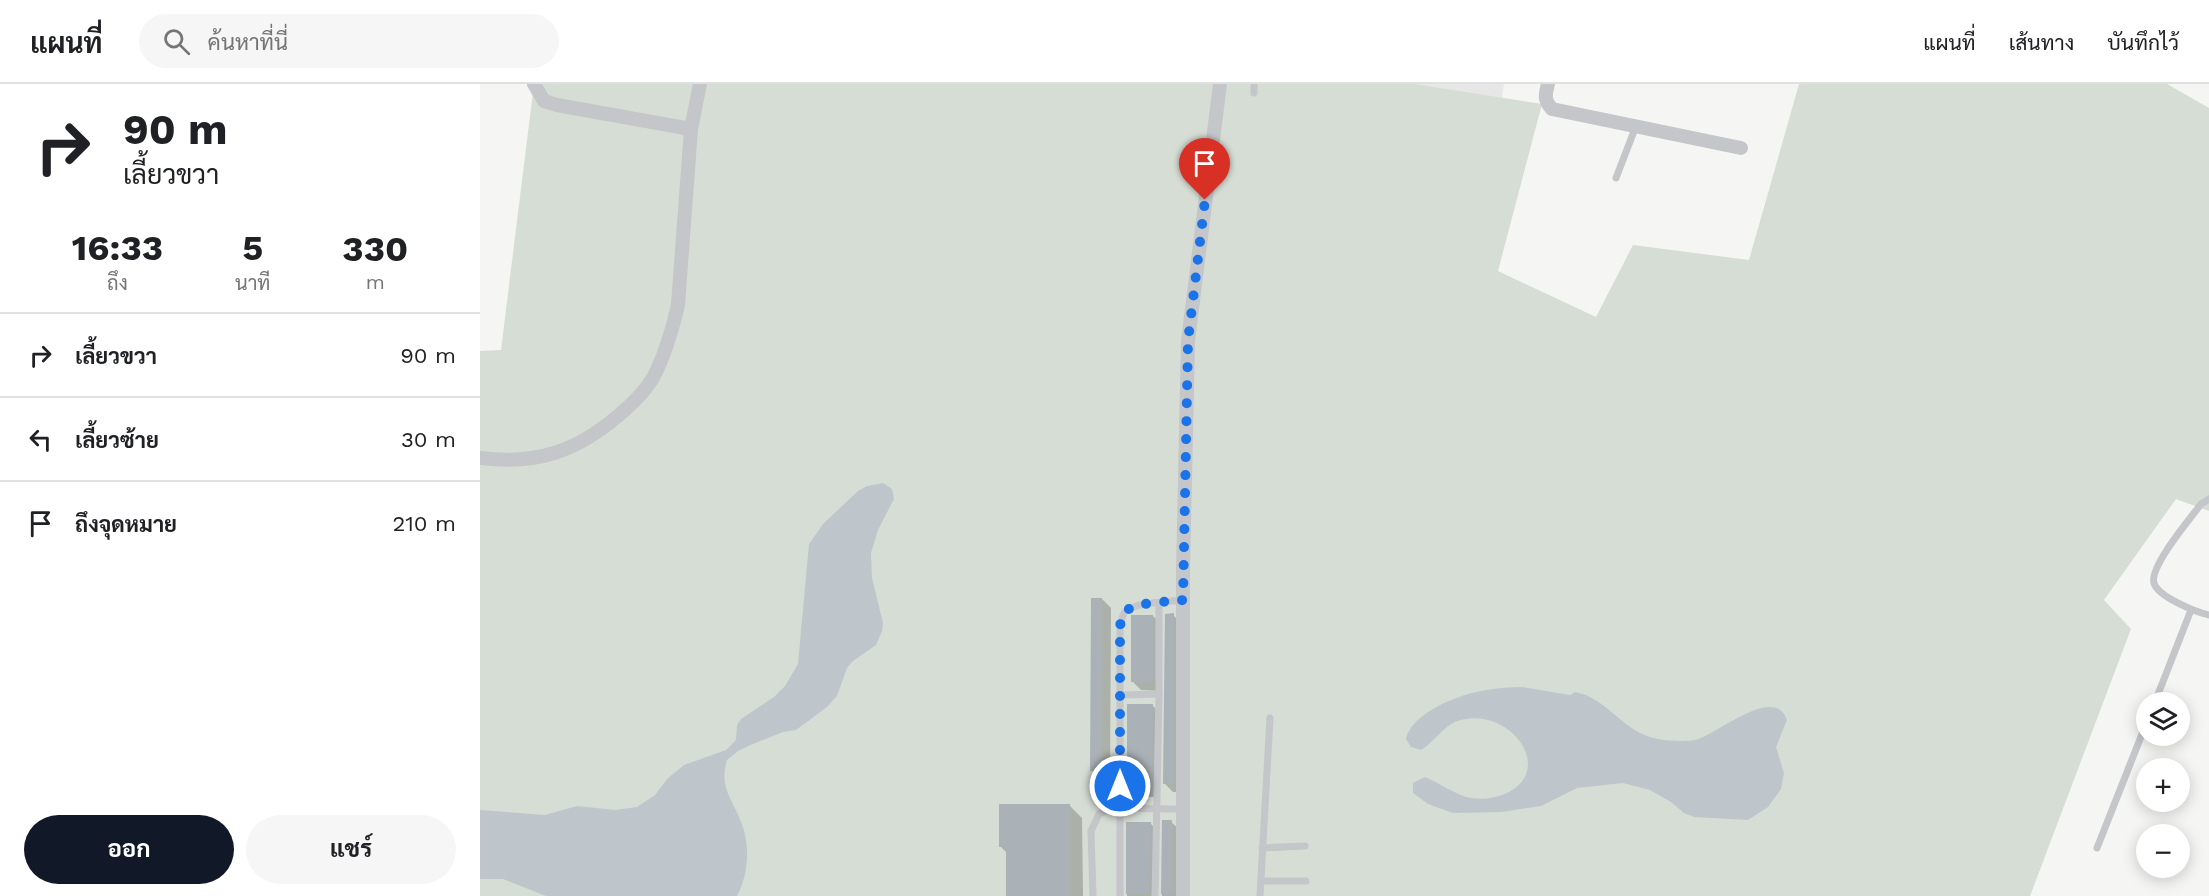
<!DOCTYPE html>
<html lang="th">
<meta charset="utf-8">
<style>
body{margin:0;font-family:"Work Sans",Sarabun,sans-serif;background:#f6f6f6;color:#202124;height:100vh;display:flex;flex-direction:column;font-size:22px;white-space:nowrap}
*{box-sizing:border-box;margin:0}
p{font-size:20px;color:#757577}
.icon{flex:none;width:33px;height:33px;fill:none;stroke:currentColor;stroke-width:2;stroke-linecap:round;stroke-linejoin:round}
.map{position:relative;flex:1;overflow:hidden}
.side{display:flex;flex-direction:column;background:#fff;width:480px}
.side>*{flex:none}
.banner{background:#fff;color:#202124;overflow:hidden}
.buttons{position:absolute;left:1656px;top:608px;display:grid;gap:12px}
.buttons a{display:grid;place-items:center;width:54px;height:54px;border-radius:50%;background:#fff;box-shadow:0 3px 15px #0003;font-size:30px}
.pin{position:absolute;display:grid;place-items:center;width:51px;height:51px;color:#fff;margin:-62px -26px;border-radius:50% 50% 50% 0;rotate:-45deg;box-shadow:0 0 6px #0007}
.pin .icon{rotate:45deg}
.me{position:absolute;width:66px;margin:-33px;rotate:0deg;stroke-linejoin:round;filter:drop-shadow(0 0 4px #0008)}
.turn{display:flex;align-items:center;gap:21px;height:126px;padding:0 24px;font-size:27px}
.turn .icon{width:78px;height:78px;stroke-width:2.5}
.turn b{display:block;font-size:42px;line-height:51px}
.eta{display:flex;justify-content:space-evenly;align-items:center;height:102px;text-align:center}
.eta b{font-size:36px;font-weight:700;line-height:42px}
.cta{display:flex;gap:12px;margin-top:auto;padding:12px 24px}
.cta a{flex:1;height:69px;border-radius:36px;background:#111827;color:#fff;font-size:24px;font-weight:700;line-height:69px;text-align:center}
.cta a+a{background:#f6f6f6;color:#202124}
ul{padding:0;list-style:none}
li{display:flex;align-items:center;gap:18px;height:84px;padding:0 24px;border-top:2px solid #e0e0e0}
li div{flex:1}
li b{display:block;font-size:22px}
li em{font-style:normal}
header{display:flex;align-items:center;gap:36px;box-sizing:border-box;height:84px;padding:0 30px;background:#fff;border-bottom:2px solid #e0e0e0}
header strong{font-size:28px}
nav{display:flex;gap:33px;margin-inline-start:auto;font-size:21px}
.search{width:420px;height:54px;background:#f6f6f6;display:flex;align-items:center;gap:15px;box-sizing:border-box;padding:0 21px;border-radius:33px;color:#757577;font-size:22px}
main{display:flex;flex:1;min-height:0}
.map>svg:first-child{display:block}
.built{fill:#e6e7e6}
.green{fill:#d6ddd4}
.water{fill:#bec6cc}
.shadow{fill:#0003}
.building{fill:#aab1b7}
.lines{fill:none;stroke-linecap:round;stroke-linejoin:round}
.service{stroke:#c4c6ca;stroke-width:7}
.minor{stroke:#c4c6ca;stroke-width:14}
.route{stroke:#1a73e8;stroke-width:10;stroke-dasharray:0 18}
</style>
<header>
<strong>แผนที่</strong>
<div class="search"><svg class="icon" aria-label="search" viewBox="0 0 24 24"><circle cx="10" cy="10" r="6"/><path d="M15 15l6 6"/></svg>ค้นหาที่นี่</div>
<nav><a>แผนที่</a><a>เส้นทาง</a><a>บันทึกไว้</a></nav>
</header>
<main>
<section class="side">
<div class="banner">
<div class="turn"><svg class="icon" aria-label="right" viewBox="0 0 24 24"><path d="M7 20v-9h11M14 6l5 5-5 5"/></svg><div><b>90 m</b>เลี้ยวขวา</div></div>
</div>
<div class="eta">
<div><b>16:33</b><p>ถึง</p></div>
<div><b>5</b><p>นาที</p></div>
<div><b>330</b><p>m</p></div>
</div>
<ul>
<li><svg class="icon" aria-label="right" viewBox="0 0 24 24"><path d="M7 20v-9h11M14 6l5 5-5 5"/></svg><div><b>เลี้ยวขวา</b></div><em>90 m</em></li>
<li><svg class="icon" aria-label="left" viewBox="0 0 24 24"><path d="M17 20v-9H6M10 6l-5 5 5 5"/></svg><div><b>เลี้ยวซ้าย</b></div><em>30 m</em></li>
<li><svg class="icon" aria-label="arrive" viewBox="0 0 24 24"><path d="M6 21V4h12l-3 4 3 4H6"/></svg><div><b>ถึงจุดหมาย</b></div><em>210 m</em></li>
</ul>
<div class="cta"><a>ออก</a><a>แชร์</a></div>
</section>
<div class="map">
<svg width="1729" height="812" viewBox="0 0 1729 812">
<rect width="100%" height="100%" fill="#f5f6f3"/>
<polygon class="built" points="936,0 1024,0 1022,14"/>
<polygon class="green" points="54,0 936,0 1062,20 1018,187 1116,233 1153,161 1269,176 1319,0 1687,0 1729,24 1729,427 1696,415 1624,516 1651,545 1550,812 0,812 0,267 21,266"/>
<g class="water">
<path d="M 403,399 L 412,405 L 414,415 L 398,446 L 391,469 L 392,494 L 403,539 L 402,547 L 396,561 L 373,577 L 367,584 L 357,612 L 347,623 L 316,646 L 303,648 L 273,660 L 258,667 L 247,676 C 238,705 255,718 263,743 C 270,766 268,791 257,812 L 66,812 L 23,795 L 0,795 L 0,726 L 65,731 L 97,722 L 135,726 L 157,723 L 175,711 L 187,695 L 204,681 L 246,666 L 256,656 L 257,641 L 261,635 L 294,613 L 305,602 L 318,580 L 329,460 L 343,440 L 378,407 L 387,402 Z"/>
<path d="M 1043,603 L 1090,611 L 1095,608 C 1124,613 1139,641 1165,651 C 1178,657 1201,658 1215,656 C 1234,653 1295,599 1307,636 L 1296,663 L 1304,689 L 1301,705 L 1288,723 L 1268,736 L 1214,733 L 1204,729 L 1191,718 L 1170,706 L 1143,699 L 1097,704 L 1061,722 L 1021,728 L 973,729 L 948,720 L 933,709 L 933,699 L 945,693 C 960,699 975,711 991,714 C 1003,716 1016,714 1027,709 C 1076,685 1030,623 981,636 C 964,640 955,658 941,666 L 931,663 L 926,655 C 932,628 980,610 1006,606 C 1018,604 1031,603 1043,603 Z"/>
</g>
<g class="shadow">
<polygon points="622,515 631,524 630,695 621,695 612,686"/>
<polygon points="693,531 702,540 702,708 693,708 684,699"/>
<polygon points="673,532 682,541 682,607 661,606 652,597"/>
<polygon points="673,622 682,631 676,713 667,713 658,704 657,689 648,680"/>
<polygon points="590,722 602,734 603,812 528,812 528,770 520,762"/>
<polygon points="684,738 691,738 700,746 699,812 682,812"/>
<polygon points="647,739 670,739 679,748 677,812 647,812"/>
</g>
<g class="building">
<polygon points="611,514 622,514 622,687 610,687"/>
<polygon points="694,529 694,700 683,700 685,530"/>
<rect x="651" y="531" width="22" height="67"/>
<polygon points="647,620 673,620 672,700 668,700 668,705 657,705 657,680 647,680"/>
<polygon points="519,720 590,720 590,812 526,812 526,763 519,763"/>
<polygon points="682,736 692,736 692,810 681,810"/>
<polygon points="646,738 671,738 669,810 646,810"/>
</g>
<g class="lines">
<g class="service">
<polyline points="774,9 774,0"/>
<polyline points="1136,94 1156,42"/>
<path d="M 1729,415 L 1721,420 C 1710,435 1669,483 1674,499 C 1678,513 1716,528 1729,531"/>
<polyline points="640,611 679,610"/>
<polyline points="1675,618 1711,526"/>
<polyline points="782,764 825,762"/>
<polyline points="1617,764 1666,640"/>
<polyline points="781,797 826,797"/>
<path d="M 613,812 L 611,747 L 619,730 C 638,721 680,726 703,725"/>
<path d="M 640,812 L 640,541 C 642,537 642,531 645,528 C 653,518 690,518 703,516"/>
<polyline points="675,812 679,610 679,519"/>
<polyline points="780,812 790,634"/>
</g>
<g class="minor">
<polyline points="54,0 64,17 77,21 211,45"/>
<path d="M 1068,0 C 1065,11 1064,17 1072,25 L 1261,64"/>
<path d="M 0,374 C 56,381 96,368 139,331 C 152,320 164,309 173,294 C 185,271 192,247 198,221 L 211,45 L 220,0"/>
<polyline points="703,812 703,487 708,257 740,0"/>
</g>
</g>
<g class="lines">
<path class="route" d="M 640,702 L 640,541 C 642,537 642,531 645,528 C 653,518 690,518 703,516 L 708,257 L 725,116"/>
</g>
</svg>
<div class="buttons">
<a><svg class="icon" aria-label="layers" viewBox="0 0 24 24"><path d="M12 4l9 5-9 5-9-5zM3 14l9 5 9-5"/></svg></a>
<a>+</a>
<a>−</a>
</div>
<div class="pin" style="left:725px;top:116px;background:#d93025"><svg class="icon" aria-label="arrive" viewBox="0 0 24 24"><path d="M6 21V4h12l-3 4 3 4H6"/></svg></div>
<svg class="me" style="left:640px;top:702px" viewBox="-20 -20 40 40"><circle r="17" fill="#1a73e8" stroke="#fff" stroke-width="3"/><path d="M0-11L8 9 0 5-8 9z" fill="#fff"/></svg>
</div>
</main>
